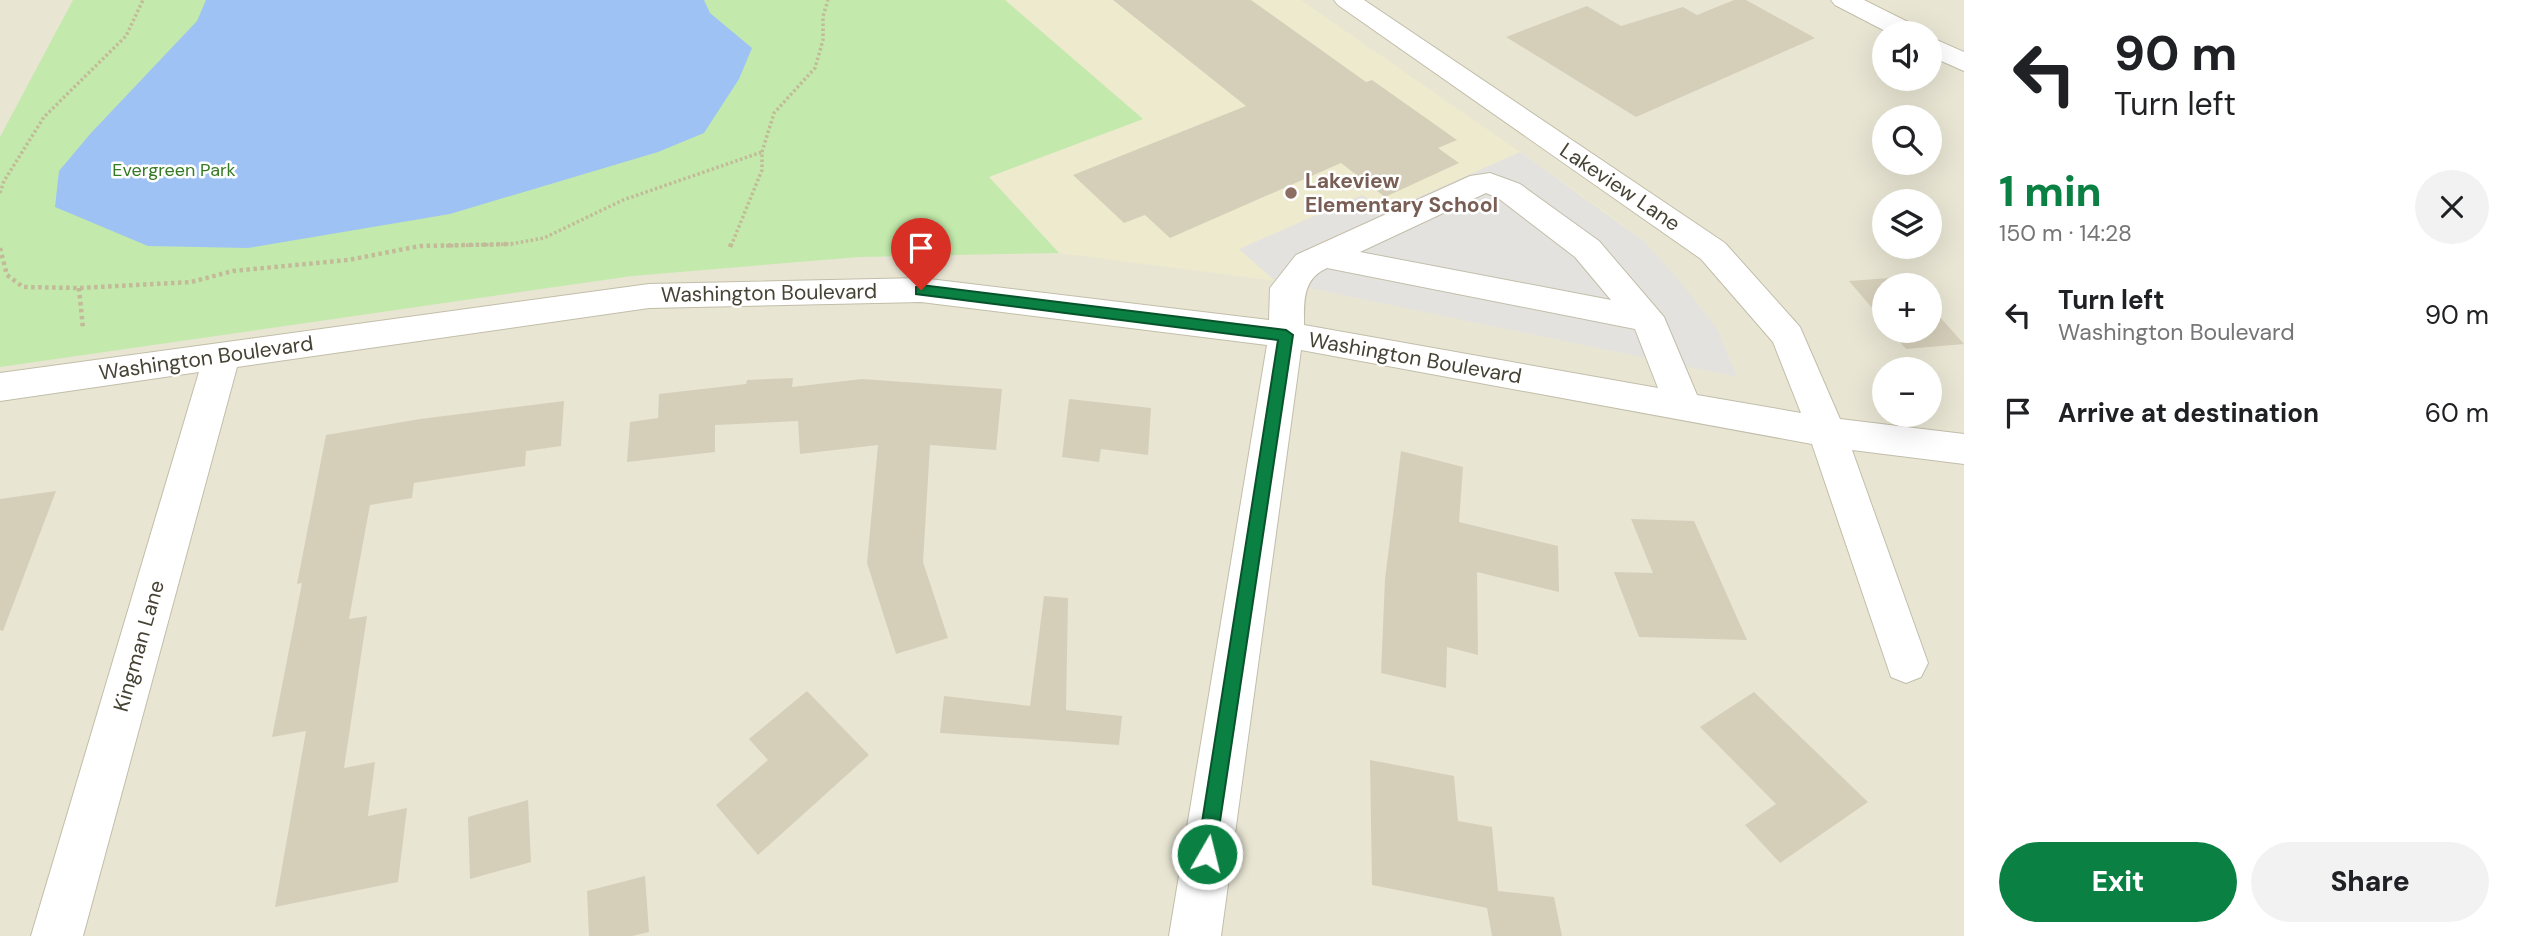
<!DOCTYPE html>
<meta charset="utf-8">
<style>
body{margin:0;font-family:"DM Sans",sans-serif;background:#f2f2f2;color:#202124;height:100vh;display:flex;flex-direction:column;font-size:26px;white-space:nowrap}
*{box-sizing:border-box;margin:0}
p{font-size:23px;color:#757577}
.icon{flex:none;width:38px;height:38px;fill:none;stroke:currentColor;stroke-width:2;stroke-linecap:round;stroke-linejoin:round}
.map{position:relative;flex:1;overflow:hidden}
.details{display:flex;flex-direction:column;background:#fff;width:560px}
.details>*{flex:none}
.hud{background:#fff;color:#202124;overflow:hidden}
.buttons{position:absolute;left:1872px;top:21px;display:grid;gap:14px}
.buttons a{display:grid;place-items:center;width:70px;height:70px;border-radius:50%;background:#fff;box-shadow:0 7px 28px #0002;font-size:35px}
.pin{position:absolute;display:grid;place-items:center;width:60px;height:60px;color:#fff;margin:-72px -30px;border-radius:50% 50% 50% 0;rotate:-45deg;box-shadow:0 0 7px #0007}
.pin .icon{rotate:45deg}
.me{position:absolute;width:77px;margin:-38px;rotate:8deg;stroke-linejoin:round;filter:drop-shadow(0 0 5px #0008)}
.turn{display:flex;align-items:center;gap:24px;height:147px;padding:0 35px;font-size:32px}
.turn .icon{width:91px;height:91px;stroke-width:2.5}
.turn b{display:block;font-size:49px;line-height:60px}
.round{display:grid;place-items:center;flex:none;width:74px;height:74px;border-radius:37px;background:#f2f2f2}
.overview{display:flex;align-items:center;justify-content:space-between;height:119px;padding:0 35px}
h1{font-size:42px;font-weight:800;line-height:52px;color:#0b8043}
.primary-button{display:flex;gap:14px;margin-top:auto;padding:14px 35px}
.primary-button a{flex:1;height:80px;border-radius:42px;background:#0b8043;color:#fff;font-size:28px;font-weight:800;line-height:80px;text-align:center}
.primary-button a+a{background:#f2f2f2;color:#202124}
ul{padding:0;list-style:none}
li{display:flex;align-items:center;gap:21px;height:98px;padding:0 35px}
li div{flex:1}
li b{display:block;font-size:26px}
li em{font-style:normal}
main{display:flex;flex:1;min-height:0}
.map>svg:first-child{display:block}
.residential{fill:#e8e5d3;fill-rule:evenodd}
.education{fill:#edeace}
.green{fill:#c3eaac}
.parking{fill:#e4e2de}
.water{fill:#9ec2f3}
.building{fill:#d5cfba}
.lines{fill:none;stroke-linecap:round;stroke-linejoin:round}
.minor-casing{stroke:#c2beaa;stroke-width:2}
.path-far1{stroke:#c2ba98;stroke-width:3.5;stroke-dasharray:2.5 2.5;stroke-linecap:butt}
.path{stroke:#c2ba98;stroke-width:4.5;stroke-dasharray:3.5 3.5;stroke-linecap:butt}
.minor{fill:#fff;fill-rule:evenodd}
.route{fill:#0b8043;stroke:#07532c;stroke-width:2}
.education-dot{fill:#8d6e63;stroke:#fff;stroke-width:2.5}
.labels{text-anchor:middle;stroke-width:5;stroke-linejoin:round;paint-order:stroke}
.far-park-label{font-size:18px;fill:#377a25;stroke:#fff}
.education-label{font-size:21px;font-weight:bold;fill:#785e54;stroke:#fff;text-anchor:start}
.street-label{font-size:21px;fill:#464234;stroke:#fff}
</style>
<main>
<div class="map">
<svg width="1964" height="936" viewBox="0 0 1964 936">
<rect width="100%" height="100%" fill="#f3f1e5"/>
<path class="residential" d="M 0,0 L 1964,0 L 1964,936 L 0,936 ZM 1885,33 L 1930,33 L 1930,79 L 1885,79 ZM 1885,117 L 1930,117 L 1930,163 L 1885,163 ZM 1885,201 L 1930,201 L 1930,247 L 1885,247 ZM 1885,285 L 1930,285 L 1930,331 L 1885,331 ZM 1885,369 L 1930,369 L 1930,415 L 1885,415 Z"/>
<polygon class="education" points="1005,0 1301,0 1602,209 1644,241 1680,281 1718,330 1737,377 1275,281 1059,253 989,177 1143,119"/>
<polygon class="green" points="73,0 1005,0 1143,119 989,177 1059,253 859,257 632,276 0,367 0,137"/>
<polygon class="parking" points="1520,152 1644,241 1680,281 1718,330 1737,377 1275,281 1239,249 1362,195 1385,212"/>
<polygon class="water" points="206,0 704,0 710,13 752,48 739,79 704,133 658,152 450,214 248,248 148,246 55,207 59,171 91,133 197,21"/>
<g class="building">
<polygon points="1113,0 1251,0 1366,82 1372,80 1457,140 1438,148 1459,163 1385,197 1341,163 1170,238 1145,215 1124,223 1073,175 1246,106"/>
<polygon points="1734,0 1746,0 1815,38 1636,117 1506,37 1587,6 1621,26 1683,7 1697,15"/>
<polygon points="1904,277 1911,285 1885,285 1885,323 1849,281"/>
<polygon points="1930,306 1964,344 1906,349 1891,331 1930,331"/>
<polygon points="793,378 792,387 862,379 1002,389 996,450 930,445 923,562 948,638 896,654 867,563 878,445 800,454 798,421 715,425 715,452 627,462 630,422 658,418 659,394 746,384 747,380"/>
<polygon points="1069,399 1151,408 1148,455 1101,449 1099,462 1062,457"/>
<polygon points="564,401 561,446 526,451 525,466 414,483 412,498 370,505 349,619 367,616 344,768 375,762 368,816 407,808 398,882 275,907 306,731 272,737 302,583 297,584 326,435 420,419"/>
<polygon points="1401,451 1463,467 1459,522 1558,546 1559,592 1477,572 1478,655 1447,647 1446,688 1381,673 1385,579"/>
<polygon points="56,491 3,631 0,630 0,499"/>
<polygon points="1631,519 1694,521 1747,640 1639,637 1614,572 1653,573"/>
<polygon points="1044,596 1068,598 1066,710 1122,716 1119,745 940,733 944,696 1030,706"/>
<polygon points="807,691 869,755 758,855 716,805 768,760 749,739"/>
<polygon points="1754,692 1868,802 1780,863 1745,825 1776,804 1700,727"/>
<polygon points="1370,760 1454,776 1458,821 1492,827 1498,891 1554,897 1562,936 1492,936 1487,908 1372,885"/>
<polygon points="528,800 531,862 470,879 468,817"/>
<polygon points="645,876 649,932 632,936 589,936 587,891"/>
</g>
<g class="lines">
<g class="minor-casing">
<g id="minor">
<path d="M 1334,0 L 1364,0 L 1725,243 L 1800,327 L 1840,419 L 1964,434 L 1964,464 L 1852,450 L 1928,663 L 1921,677 L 1906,683 L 1891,677 L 1812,444 L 1301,350 L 1221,936 L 1169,936 L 1267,345 L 921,302 L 649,308 L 237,367 L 83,936 L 31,936 L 199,372 L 0,401 L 0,373 L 649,284 L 921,278 L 1269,320 L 1270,288 L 1296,255 L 1470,176 L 1490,173 L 1520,184 L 1599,241 L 1664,317 L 1697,395 L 1801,413 L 1773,342 L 1701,259 L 1338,5 ZM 1486,193 L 1498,198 L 1575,257 L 1611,300 L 1360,252 ZM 1327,268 L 1635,329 L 1658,388 L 1304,325 C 1304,302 1302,279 1327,268 Z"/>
<polygon points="1831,0 1864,0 1918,27 1922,33 1889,33 1835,5"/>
<polygon points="1930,37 1964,52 1964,71 1930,56"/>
</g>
</g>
<g class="path-far1">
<polyline points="0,193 4,181 44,117 126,36 143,0"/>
<polyline points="441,246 511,244 544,238 623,200 762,152"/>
<polyline points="731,246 762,170 762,152 774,113 815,68 823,40 823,16 828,0"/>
</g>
<g class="path">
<polyline points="730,247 731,244"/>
<polyline points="0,248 7,275 23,287 79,288 191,282 233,271 348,260 420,246 512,244"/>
<polyline points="79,288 83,329"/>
</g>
<use href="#minor" class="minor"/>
</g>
<polygon class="route" points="921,285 1286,330 1293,335 1214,861 1207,864 1200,861 1197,854 1278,340 916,294 916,287"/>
<circle class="education-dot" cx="1291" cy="193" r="7"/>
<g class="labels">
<g class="far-park-label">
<text x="174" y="176">Evergreen Park</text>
</g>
<g class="education-label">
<text x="1305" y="188">Lakeview<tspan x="1305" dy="24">Elementary School</tspan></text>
</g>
<g class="street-label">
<text transform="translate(1620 187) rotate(34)" y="7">Lakeview Lane</text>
<text transform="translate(769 293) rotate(-1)" y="7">Washington Boulevard</text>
<text transform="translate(206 358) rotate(-8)" y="7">Washington Boulevard</text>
<text transform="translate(1415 358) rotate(10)" y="7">Washington Boulevard</text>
<text transform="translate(139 646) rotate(-74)" y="7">Kingman Lane</text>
</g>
</g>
</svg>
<div class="buttons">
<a><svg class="icon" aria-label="sound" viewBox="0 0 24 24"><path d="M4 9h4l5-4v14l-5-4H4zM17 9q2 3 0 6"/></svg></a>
<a><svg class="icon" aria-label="search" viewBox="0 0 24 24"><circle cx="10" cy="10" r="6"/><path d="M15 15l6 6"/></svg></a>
<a><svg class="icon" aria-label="layers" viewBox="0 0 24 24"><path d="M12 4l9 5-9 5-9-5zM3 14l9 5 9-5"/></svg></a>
<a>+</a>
<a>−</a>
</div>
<div class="pin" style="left:921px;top:290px;background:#d93025"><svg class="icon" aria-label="arrive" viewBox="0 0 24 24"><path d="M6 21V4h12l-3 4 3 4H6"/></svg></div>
<svg class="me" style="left:1207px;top:854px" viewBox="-20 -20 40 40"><circle r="17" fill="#0b8043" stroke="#fff" stroke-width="3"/><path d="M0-11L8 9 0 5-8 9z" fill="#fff"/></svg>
</div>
<section class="details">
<div class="hud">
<div class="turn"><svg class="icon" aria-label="left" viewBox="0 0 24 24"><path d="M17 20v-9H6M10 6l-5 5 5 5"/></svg><div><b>90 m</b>Turn left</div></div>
</div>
<div class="overview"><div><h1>1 min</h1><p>150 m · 14:28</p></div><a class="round"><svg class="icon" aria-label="close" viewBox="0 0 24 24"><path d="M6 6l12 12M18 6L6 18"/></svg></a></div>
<ul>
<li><svg class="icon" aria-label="left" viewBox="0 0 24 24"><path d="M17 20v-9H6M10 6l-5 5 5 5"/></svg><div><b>Turn left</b><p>Washington Boulevard</p></div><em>90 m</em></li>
<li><svg class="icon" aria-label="arrive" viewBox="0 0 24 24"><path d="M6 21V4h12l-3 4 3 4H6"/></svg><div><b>Arrive at destination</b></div><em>60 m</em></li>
</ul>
<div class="primary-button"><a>Exit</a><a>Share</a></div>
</section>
</main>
